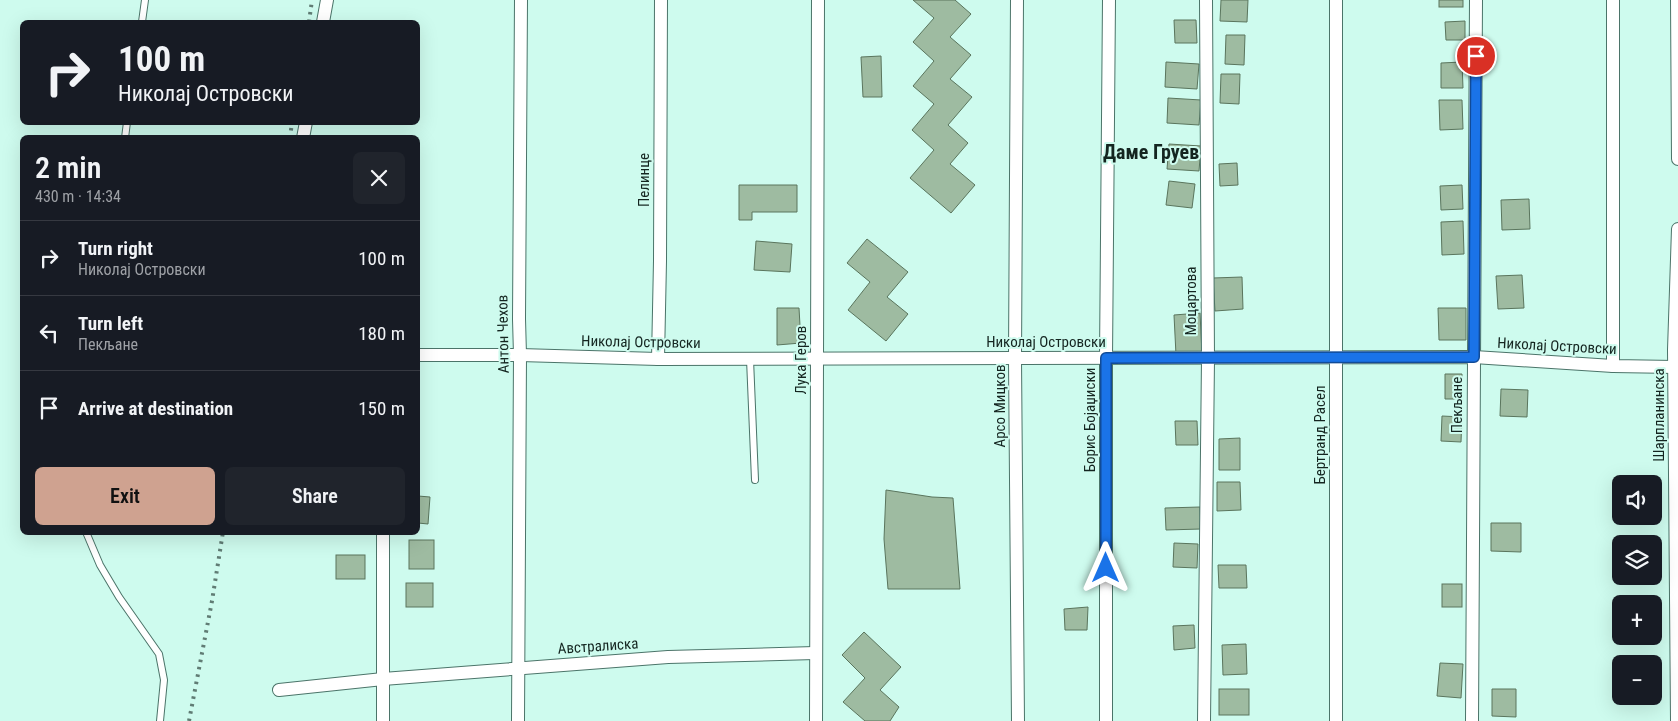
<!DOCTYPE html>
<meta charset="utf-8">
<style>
body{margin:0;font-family:"Roboto Condensed",sans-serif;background:#20242c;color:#f1f3f6;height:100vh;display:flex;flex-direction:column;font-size:19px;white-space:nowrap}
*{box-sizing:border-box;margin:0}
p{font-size:16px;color:#9ea1a6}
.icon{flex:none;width:28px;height:28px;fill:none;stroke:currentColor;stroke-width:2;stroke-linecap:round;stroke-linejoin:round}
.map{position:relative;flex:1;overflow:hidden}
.sheet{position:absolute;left:20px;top:135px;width:400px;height:400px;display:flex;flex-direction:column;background:#171b24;border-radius:8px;box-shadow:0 5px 20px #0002}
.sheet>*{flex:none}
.guide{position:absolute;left:20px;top:20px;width:400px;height:105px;border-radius:8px;box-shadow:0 5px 20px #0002;background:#171b24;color:#f1f3f6;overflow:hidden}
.fabs{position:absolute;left:1612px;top:475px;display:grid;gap:10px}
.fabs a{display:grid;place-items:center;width:50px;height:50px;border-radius:8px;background:#171b24;box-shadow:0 5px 20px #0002;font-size:25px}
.pin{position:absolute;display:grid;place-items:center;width:42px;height:42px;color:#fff;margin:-21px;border:2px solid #fff;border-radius:50%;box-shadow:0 1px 5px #0007}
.me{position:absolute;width:55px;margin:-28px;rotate:0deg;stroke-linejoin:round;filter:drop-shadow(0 0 4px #0008)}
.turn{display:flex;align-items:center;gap:18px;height:105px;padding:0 15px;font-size:22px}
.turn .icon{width:65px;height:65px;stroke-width:2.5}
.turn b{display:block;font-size:35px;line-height:42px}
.round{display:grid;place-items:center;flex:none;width:52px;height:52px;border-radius:8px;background:#20242c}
.head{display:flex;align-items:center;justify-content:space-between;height:85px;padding:0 15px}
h1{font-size:30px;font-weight:600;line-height:38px}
.button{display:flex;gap:10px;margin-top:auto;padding:10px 15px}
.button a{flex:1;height:58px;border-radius:8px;background:#cfa290;color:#111;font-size:20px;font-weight:600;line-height:58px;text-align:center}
.button a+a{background:#20242c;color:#f1f3f6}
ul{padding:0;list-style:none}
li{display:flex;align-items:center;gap:15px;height:75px;padding:0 15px;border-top:1px solid #363941}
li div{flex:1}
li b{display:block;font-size:19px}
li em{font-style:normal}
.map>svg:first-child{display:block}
.building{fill:#9ebba1;stroke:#5a755d}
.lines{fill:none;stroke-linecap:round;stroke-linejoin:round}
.service-casing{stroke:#4b7469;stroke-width:8}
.minor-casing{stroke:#4b7469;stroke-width:14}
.service{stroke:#fff;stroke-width:6}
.minor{stroke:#fff;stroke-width:12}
.rail{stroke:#607c74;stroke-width:4;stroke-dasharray:2.5 5;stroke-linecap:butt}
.route-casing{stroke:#114b97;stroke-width:12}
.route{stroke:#1a73e8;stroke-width:9}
.labels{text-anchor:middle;stroke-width:4;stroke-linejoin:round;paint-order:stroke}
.street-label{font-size:15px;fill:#142520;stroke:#cefbee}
.district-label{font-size:20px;font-weight:bold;fill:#142520;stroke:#cefbee}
</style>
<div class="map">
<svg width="1678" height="721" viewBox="0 0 1678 721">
<rect width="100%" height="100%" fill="#cefbee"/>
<g class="building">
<polygon points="913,0 955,0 971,14 950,37 971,55 950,79 972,97 948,125 968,143 950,164 975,185 951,213 910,178 934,150 912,130 934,104 913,86 934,61 913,42 934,18"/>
<polygon points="1221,0 1248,0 1247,22 1220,21"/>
<rect x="1439" y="0" width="24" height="7"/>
<polygon points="1174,20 1196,20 1197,43 1175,43"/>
<polygon points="1465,21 1465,40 1446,40 1445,22"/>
<polygon points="1226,35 1245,35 1244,65 1225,64"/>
<polygon points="881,56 882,97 863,97 861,57"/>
<polygon points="1166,62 1199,64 1197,89 1165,87"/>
<polygon points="1462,62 1463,88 1441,88 1441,63"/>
<polygon points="1221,74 1240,74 1239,104 1220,103"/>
<polygon points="1168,98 1201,100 1199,125 1167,123"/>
<polygon points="1439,100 1462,100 1463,129 1440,130"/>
<polygon points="1169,144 1201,146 1199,171 1167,169"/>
<polygon points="1237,163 1238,185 1220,186 1219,164"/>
<polygon points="1169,181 1195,184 1192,208 1166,205"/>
<polygon points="739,185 797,185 797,212 752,212 752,220 739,220"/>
<polygon points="1462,185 1463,209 1441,210 1440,186"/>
<polygon points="1529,199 1530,229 1502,230 1501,200"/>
<polygon points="1463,221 1464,254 1442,255 1441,222"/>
<polygon points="867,239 908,272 887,297 908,314 886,341 848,310 870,282 847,263"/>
<polygon points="756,241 792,244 790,272 754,270"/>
<polygon points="1522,275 1524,308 1498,309 1496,276"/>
<polygon points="1242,277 1243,309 1215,311 1213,278"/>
<polygon points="777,308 799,308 801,343 777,345"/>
<polygon points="1438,308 1466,308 1466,340 1439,340"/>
<polygon points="1200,313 1202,354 1176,355 1174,315"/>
<polygon points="1445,374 1462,374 1461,399 1445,399"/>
<polygon points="1501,389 1528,390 1527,417 1500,416"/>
<polygon points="1442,416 1462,417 1461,442 1441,441"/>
<polygon points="1175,421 1197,421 1198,445 1176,445"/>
<polygon points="1240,438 1240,470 1219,470 1219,439"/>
<polygon points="1217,482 1240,482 1241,510 1217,511"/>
<polygon points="886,490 932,497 953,498 960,589 888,589 884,539"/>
<polygon points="418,496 430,497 428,524 418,523"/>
<polygon points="1200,507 1201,529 1166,530 1165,508"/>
<polygon points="1491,523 1521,523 1521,552 1491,551"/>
<rect x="409" y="540" width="25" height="29"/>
<polygon points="1174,543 1198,544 1197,568 1173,567"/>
<rect x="336" y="555" width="29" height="24"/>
<polygon points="1218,565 1246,565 1247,588 1219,588"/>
<rect x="406" y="583" width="27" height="24"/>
<rect x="1442" y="584" width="20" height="23"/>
<polygon points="1088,607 1087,630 1065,630 1064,609"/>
<polygon points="1194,625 1195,648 1174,650 1173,626"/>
<polygon points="864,632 901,667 880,690 899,707 890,721 865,721 843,702 865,678 842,655"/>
<polygon points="1246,644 1247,674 1223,675 1222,645"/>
<polygon points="1440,663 1463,664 1461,698 1437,696"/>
<rect x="1219" y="689" width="30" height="26"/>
<polygon points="1492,689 1516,689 1516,717 1492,716"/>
</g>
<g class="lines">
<g class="service-casing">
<g id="service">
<polyline points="142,22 145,0"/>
<polyline points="125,138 127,122"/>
<polyline points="750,359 755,480"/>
<polyline points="86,532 100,565 119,597 159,654 164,680 160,721"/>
</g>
</g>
<g class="minor-casing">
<g id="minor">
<polyline points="1017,0 1015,359 1018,721"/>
<polyline points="1613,0 1613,366"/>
<polyline points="1677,0 1678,159"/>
<polyline points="323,22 327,0"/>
<polyline points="303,138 306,122"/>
<polyline points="418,355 520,355 658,359 1474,357 1613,366 1675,367"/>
<polyline points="658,359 660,261 661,0"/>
<polyline points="279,690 383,679 668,657 815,653"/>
<polyline points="383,721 383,532"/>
<polyline points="518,721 520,355 519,319 521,0"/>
<polyline points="816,721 818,0"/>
<polyline points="1106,721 1106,358 1109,0"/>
<polyline points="1204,721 1208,359 1206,0"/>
<polyline points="1336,721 1336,0"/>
<polyline points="1472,721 1476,0"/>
<polyline points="1677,721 1674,350 1678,229"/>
</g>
</g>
<use href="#service" class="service"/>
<use href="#minor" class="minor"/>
<g class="rail">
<polyline points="309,22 312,0"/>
<polyline points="290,138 292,122"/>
<polyline points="189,721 212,601 223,532"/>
</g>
</g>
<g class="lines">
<g class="route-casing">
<polyline id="route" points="1106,568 1106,358 1474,357 1476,56"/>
</g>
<use href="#route" class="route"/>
</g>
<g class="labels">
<g class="street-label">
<text transform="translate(644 180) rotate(-90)" y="5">Пелинце</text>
<text transform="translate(1191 301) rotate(-90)" y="5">Моцартова</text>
<text transform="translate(503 334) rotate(-91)" y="5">Антон Чехов</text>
<text transform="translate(641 342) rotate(1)" y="5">Николај Островски</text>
<text x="1046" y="347">Николај Островски</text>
<text transform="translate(1557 346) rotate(3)" y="5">Николај Островски</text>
<text transform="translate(801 360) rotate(-90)" y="5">Лука Геров</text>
<text transform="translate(1457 405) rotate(-90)" y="5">Пекљане</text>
<text transform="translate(1000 406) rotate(-90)" y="5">Арсо Мицков</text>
<text transform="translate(1659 415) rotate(-90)" y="5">Шарпланинска</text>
<text transform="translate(1090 420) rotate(-90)" y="5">Борис Бојаџиски</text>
<text transform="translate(1320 435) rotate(-90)" y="5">Бертранд Расел</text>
<text transform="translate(598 646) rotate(-4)" y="5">Австралиска</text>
</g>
<g class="district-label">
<text x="1151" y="159">Даме Груев</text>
</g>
</g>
</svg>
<div class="fabs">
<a><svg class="icon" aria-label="sound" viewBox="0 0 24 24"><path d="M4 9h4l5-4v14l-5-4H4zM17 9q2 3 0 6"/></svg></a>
<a><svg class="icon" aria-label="layers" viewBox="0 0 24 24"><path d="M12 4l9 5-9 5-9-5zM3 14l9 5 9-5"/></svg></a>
<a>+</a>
<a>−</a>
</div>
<div class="pin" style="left:1476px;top:56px;background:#d93025"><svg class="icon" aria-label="arrive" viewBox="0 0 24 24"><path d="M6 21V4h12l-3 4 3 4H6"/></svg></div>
<svg class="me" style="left:1106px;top:568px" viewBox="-20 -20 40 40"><path d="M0-17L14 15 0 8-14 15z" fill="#1a73e8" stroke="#fff" stroke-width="4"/></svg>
<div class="guide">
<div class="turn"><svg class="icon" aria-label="right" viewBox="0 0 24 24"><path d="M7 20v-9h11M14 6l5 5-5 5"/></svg><div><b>100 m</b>Николај Островски</div></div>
</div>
<section class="sheet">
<div class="head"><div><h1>2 min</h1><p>430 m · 14:34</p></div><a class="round"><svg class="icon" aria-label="close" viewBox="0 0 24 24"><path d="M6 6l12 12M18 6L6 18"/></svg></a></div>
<ul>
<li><svg class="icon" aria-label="right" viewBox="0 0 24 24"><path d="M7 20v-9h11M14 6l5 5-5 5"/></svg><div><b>Turn right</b><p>Николај Островски</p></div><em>100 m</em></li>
<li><svg class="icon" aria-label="left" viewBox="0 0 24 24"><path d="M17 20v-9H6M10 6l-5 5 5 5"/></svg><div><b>Turn left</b><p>Пекљане</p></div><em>180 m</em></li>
<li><svg class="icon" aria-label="arrive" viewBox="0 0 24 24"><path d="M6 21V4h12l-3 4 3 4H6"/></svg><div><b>Arrive at destination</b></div><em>150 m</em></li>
</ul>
<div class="button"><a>Exit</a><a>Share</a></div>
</section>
</div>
